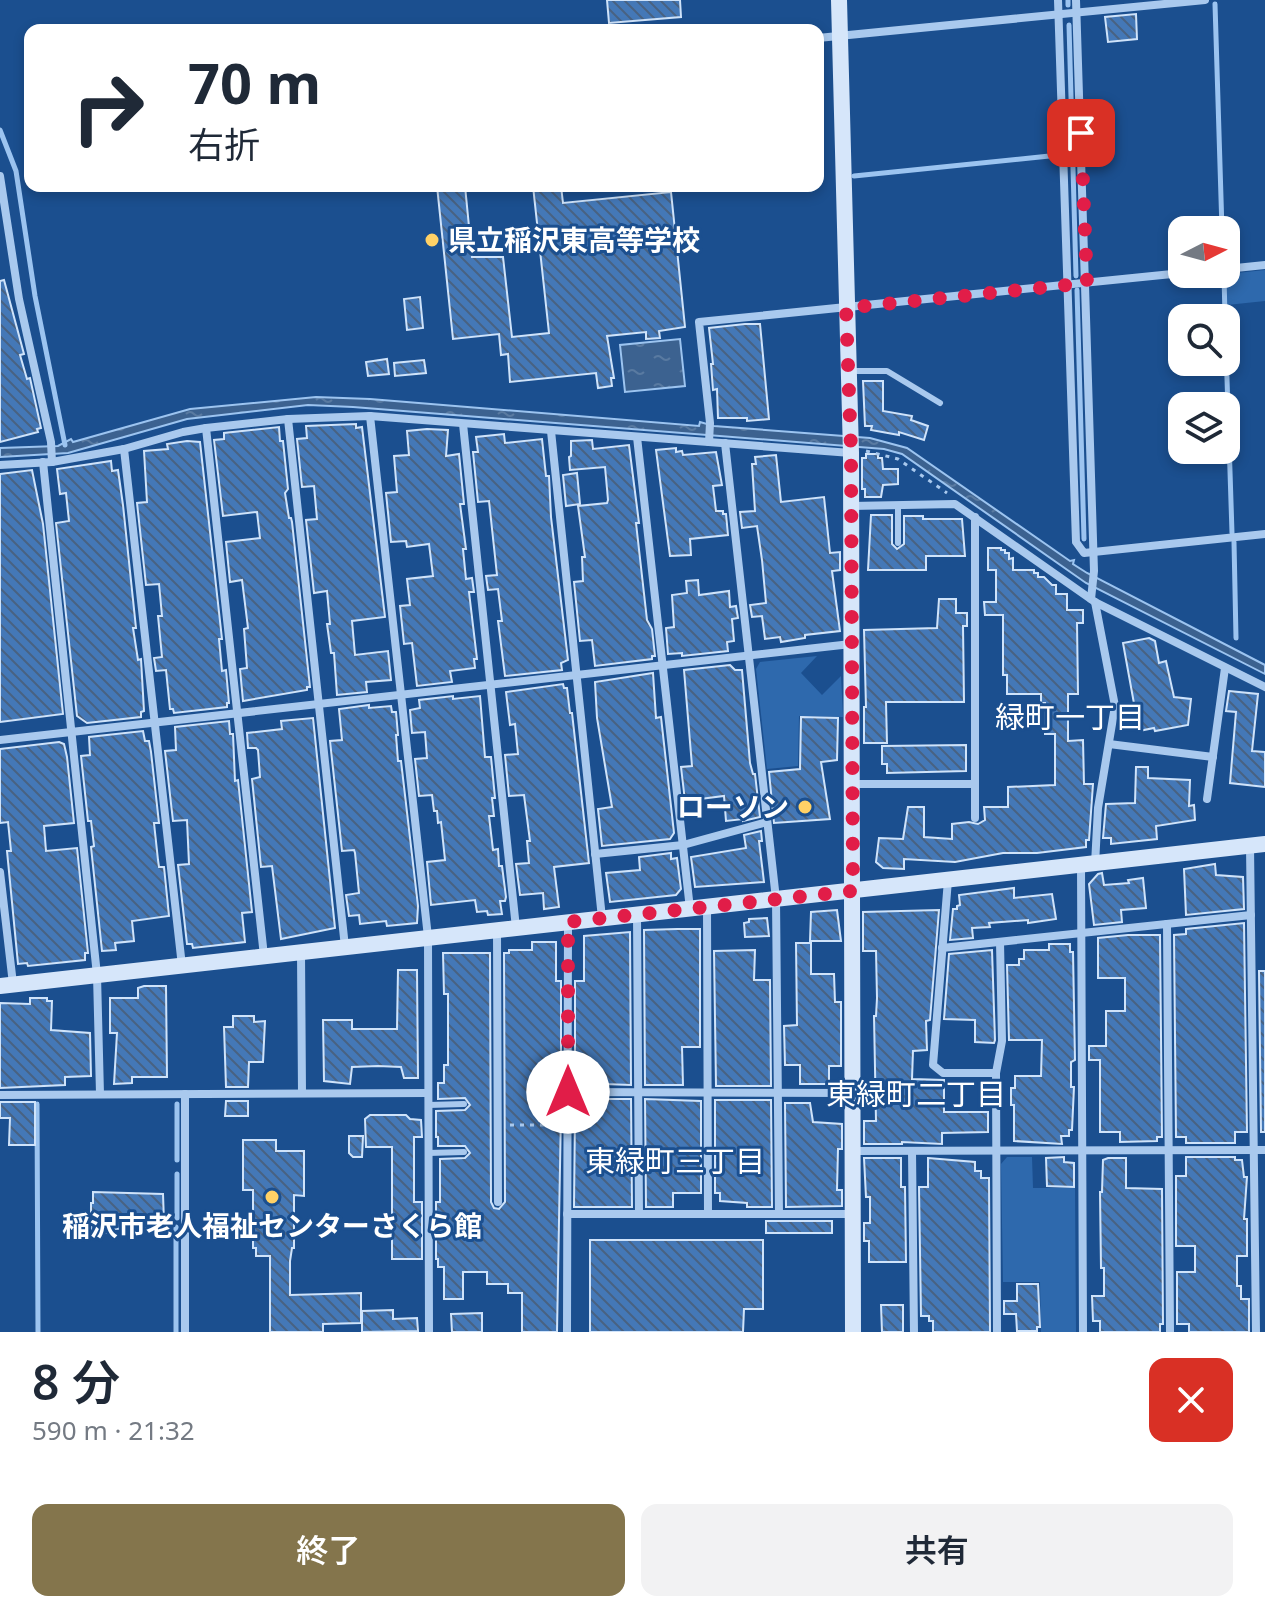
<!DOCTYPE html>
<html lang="ja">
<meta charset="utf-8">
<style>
body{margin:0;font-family:"Noto Sans","Noto Sans JP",sans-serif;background:#f2f2f3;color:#1f2937;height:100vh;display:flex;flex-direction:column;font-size:30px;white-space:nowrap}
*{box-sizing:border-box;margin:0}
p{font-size:26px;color:#747a83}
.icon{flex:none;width:44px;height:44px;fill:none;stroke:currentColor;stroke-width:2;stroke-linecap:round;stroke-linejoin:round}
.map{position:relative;height:1332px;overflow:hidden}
.drawer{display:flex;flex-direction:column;background:#fff;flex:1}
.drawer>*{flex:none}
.banner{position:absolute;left:24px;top:24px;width:800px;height:168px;border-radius:16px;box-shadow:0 4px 12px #0003;background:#fff;color:#1f2937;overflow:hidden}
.needle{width:52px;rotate:84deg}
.buttons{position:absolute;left:1168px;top:216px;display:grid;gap:16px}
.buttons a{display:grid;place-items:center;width:72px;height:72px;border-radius:16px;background:#fff;box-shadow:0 4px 12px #0003;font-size:40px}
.pin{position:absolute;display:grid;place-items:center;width:68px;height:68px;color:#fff;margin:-34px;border-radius:16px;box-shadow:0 4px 12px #0006}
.me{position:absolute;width:88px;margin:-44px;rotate:0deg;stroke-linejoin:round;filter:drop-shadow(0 0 6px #0008)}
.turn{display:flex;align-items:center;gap:28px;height:168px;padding:0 32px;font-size:36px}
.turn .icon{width:104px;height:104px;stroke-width:2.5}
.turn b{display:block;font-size:56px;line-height:68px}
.round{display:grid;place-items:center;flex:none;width:84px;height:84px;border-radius:16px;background:#f2f2f3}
.head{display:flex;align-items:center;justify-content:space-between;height:136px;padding:0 32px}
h1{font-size:48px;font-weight:600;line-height:60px}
.cta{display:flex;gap:16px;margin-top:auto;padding:16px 32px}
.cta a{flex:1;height:92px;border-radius:16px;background:#84754c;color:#fff;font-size:32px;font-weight:600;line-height:92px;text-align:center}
.cta a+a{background:#f2f2f3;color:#1f2937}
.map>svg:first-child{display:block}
.green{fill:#2e69ad}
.water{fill:url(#water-ripples);stroke:#9cc4f0;stroke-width:2}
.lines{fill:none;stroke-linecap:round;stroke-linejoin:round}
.stream{stroke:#9cc4f0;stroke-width:5}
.building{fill:url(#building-back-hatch);stroke:#cfe3fa;stroke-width:2}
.path{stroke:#a9c9ee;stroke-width:3;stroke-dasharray:4 6;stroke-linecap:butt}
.lane{stroke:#a9c9ee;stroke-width:6}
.street{stroke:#a9c9ee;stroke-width:8}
.secondary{stroke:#d6e6fa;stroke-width:16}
.route{stroke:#e11d48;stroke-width:14;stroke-dasharray:0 25.2}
.poi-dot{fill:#ffd166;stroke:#1b4f8f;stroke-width:3}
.labels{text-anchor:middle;stroke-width:6;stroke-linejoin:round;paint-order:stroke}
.poi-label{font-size:28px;font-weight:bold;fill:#fff;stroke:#1b4f8f;text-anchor:start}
.neighbourhood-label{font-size:30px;fill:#fff;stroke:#1b4f8f}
</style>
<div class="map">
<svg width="1265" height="1332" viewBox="0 0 1265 1332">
<defs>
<pattern id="water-ripples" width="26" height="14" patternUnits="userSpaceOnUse" patternTransform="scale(2)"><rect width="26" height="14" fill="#3c6290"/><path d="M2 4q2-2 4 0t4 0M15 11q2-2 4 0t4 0" fill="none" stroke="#597aa1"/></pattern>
<pattern id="building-back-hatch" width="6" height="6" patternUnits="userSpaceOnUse" patternTransform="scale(2)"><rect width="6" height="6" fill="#4478b7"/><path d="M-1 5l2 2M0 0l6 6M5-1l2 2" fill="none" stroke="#486282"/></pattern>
</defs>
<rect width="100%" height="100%" fill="#1b4f8f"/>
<g class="green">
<polygon points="1265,270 1265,301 1227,305 1227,274"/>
<polygon points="817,656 801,673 822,695 841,676 843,717 799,716 798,766 767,769 756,669 760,662"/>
<polygon points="1007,1157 1032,1157 1033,1188 1075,1188 1076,1332 1041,1332 1040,1282 1003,1282 1001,1164"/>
</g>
<g class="water">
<polygon points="680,339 685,386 625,392 620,345"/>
<polygon points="316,397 370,399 699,426 700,422 714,426 870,438 907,448 1070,561 1074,560 1073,564 1087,573 1265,665 1265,674 1086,583 902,454 884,449 353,407 308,405 187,419 68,453 0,457 0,448 58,446 71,439 73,442 190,409"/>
</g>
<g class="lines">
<g class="stream">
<polyline points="1068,0 1068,5"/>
<polyline points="1215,4 1222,230"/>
<polyline points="1069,25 1076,276"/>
<polyline points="0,130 16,171 35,296 65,445"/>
<polyline points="854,176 1059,155"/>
<polyline points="1224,274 1225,318"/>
<polyline points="1077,290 1084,539"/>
<polyline points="1226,348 1232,533"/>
<polyline points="1234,542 1236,638"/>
<polyline points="37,1104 38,1332"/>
<polyline points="177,1160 177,1104"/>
<polyline points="177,1174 177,1218"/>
<polyline points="176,1332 176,1227"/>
</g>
</g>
<g class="building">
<polygon points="607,0 680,0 681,17 609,23"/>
<polygon points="1136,14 1137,39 1108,42 1105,17"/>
<polygon points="437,186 465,186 472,257 503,257 512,337 549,333 533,186 561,186 563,203 671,192 685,327 659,331 660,338 646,339 646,332 607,336 614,378 611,378 612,386 598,388 596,373 510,382 508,354 501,355 499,334 453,339"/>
<polygon points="4,280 24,354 20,355 27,379 30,378 41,428 37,429 38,432 0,442 0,281"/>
<polygon points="420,297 423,328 407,330 404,299"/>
<polygon points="745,324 760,324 769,419 747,421 747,418 718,418 717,389 713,390 711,364 713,364 709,328"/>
<polygon points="387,359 389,374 368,376 366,362"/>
<polygon points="424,360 426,373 395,376 394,363"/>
<polygon points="863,381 883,381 883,411 912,416 911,420 928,426 924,440 899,432 899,435 871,430 872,426 865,426"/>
<polygon points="356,424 356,428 362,427 385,617 352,621 355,655 388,651 391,680 366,682 367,692 337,695 334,653 331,653 327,624 330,624 327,591 314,593 306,520 317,519 314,486 302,487 297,439 307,438 306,426"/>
<polygon points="279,427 280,441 283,441 288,489 285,493 289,518 291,518 292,522 310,687 307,687 307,690 243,701 240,669 247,668 244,629 248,628 242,580 230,582 226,542 260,538 257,512 223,516 214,440 224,439 224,433"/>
<polygon points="427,429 448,430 446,456 459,454 464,504 460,504 466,549 463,549 466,579 472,578 474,592 469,592 477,659 474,659 475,668 450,671 452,682 417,686 412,643 404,644 400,606 410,605 407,579 433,576 429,544 407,547 406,541 391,542 386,493 397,492 394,456 409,455 407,431"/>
<polygon points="504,434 505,443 542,439 546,476 549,476 551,517 568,660 561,663 562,670 505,676 498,621 502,621 498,589 488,590 486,576 497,575 489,501 478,502 473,452 478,452 476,437"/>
<polygon points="592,440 593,449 629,445 639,523 636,523 647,620 652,629 655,656 652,656 652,659 595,666 592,640 580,641 574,582 583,581 582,557 585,557 578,506 607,503 608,500 605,467 570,470 569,457 571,456 571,441"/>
<polygon points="187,441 200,442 222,639 219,639 222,671 226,670 229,703 227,703 227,707 174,713 173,709 170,709 166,670 156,671 154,658 162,657 158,616 162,616 159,584 146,585 137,503 147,502 144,451 168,449 167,444"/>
<polygon points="676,448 676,452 682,451 683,455 716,452 722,485 713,486 716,511 723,511 723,514 726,514 728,535 690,539 691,555 670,556 656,450"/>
<polygon points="866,454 878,454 878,458 882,458 883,469 898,469 898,484 883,485 881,497 865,497 865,489 862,489 862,458 866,458"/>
<polygon points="776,455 781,502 824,497 830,553 840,552 840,570 832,571 840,631 805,635 805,638 781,642 780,637 765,639 762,616 752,617 750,605 766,603 762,560 757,526 742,528 740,512 755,511 752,464 756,464 755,457"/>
<polygon points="111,461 112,471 118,470 123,505 136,628 133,628 138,660 141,659 144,711 141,712 141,717 87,723 77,716 56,523 69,521 66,493 60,494 57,469"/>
<polygon points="32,470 43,524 63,714 0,722 0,474"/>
<polygon points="577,473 580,504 566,506 563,475"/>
<polygon points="871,515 892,515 892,544 897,549 904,544 904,516 923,516 923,519 962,519 965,556 926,556 926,570 868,570"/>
<polygon points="988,548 1001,548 1001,550 1005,550 1005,553 1009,553 1009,559 1013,558 1013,570 1034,570 1034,573 1038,573 1038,577 1044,577 1052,585 1056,585 1056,594 1067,594 1067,610 1083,610 1083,623 1077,623 1078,694 1068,694 1068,741 1083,740 1084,784 1093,784 1089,840 1086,840 1086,847 1037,853 1003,853 955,862 904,859 904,869 883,868 876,862 879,838 903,839 908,807 924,807 924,837 952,839 952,824 969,822 978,824 985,820 984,807 1008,807 1008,787 1055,785 1055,734 1045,734 1045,703 1041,703 1041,694 1007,694 1007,675 1003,675 1003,615 985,615 984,602 996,602 996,570 988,570"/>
<polygon points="698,580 699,595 729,591 730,607 736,606 738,618 732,619 734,641 727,642 728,651 682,656 682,653 668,654 666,628 674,627 672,595 687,593 686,581"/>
<polygon points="939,599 956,599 956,613 967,613 967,626 963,626 964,702 886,702 887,743 864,743 864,707 866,707 864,630 937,628"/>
<polygon points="1149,638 1155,641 1159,663 1166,661 1174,697 1191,699 1188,725 1155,731 1154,728 1139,731 1123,643"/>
<polygon points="730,665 735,670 742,670 750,763 753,774 755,774 760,817 743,821 743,819 726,821 724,796 685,801 681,767 692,766 684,670"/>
<polygon points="653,673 656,718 661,717 674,833 670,839 602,846 598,809 612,807 597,718 595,682"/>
<polygon points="563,684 564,688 567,688 570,713 572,713 589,863 554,867 559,907 544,909 543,893 520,895 516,864 529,863 527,841 530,841 524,795 509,796 505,755 518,754 515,724 510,725 506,692"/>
<polygon points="1229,691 1258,694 1252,751 1265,752 1265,787 1230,783 1236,712 1226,711"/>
<polygon points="453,696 453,699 480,696 485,757 491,757 495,798 492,798 494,816 489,816 493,850 498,849 499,866 502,866 506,897 505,901 500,901 502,914 488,915 487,911 477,912 475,900 431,905 427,862 445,860 441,822 438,823 437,811 434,811 432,795 419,796 415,759 427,758 425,732 412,733 410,710 420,708 419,700"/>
<polygon points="369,705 369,708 391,706 392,712 396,712 398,735 396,735 398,761 401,761 418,906 417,923 387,926 386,921 360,924 359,915 349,916 346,895 359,893 355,853 354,850 342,851 330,741 342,740 339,709"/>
<polygon points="801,717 838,718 837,760 821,762 830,819 774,823 769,772 800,769"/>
<polygon points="313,718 335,928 281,939 272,866 261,867 252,779 260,777 258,750 256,748 248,748 247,733 282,729 281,721"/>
<polygon points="229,721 230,734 233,734 235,781 238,780 252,912 242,913 245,942 193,948 192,944 187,944 178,865 189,864 187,820 173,821 165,751 176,750 175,727"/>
<polygon points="143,731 145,741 149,741 151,752 159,823 154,823 158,860 159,867 164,867 169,916 132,921 134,941 115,943 116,950 102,951 91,847 94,846 91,821 88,821 81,756 90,755 89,737"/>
<polygon points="59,742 64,744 67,757 74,823 44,826 46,851 77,848 88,953 85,953 85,960 28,966 27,963 18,964 7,851 11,851 8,822 0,823 0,749"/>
<polygon points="966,745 966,771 887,773 887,764 882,764 882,746"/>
<polygon points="1136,767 1148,767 1148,778 1190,780 1189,806 1194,805 1195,820 1156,826 1157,839 1111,844 1111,838 1103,838 1106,804 1135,803"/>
<polygon points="761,831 762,841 759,841 764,882 695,887 691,857 746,848 744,835"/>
<polygon points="671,853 671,859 677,858 681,889 676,895 610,902 606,873 640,870 639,857"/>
<polygon points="1215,864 1216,875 1243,877 1244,909 1186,915 1184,869"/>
<polygon points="1102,873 1104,885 1129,883 1128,880 1143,878 1146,908 1121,910 1122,922 1094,925 1089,884 1098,874"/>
<polygon points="1014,888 1014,898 1052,894 1056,919 1028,923 1028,920 989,923 990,927 972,928 973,938 950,940 953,909 957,909 957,906 960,905 959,895"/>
<polygon points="837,910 841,941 810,941 811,912"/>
<polygon points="939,910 930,1020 926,1021 927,1050 913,1051 912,1079 944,1080 944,1112 988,1112 988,1132 942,1133 942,1144 902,1142 902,1144 864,1144 864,1121 876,1121 874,1016 876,1016 877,998 876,951 863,951 863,912"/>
<polygon points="767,918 769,936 745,937 744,923 749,922 749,919"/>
<polygon points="1244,923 1247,1132 1235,1132 1235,1143 1186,1143 1186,1137 1176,1137 1174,935 1186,934 1186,929"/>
<polygon points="677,929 700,929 700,1047 682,1047 683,1085 645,1085 644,930"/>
<polygon points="630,932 631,1085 575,1083 575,981 584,981 584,936"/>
<polygon points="1128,935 1160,935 1162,1137 1157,1137 1157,1141 1120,1142 1120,1132 1100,1132 1100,1060 1089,1060 1089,1046 1106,1046 1106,1011 1125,1011 1125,978 1098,978 1098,938"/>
<polygon points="532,942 556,942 556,981 561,981 561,1083 558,1083 558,1112 561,1112 557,1332 522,1332 522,1293 508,1293 508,1284 487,1284 487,1272 463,1272 463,1299 444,1299 444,1267 438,1267 438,1259 436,1259 436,1202 440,1202 440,1159 465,1158 470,1153 465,1146 438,1146 438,1137 436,1137 436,1111 465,1110 470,1105 465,1098 438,1099 438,1083 444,1083 444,1065 448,1065 448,994 444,994 443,953 490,953 491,1202 494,1208 499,1209 505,1202 504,953 509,953 509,950 532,950"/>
<polygon points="796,943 811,943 811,974 834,974 835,1002 841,1002 841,1066 829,1066 829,1084 800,1084 800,1065 785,1065 784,1026 797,1025"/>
<polygon points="1049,944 1070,944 1070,952 1073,952 1075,1060 1071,1062 1071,1087 1074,1087 1072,1130 1069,1130 1069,1136 1061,1136 1062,1144 1014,1141 1014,1105 1011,1105 1011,1088 1015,1088 1015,1076 1041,1076 1042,1040 1009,1040 1007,965 1019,965 1019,959 1024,959 1024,950 1049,950"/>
<polygon points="755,950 754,980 770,980 771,1086 716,1086 714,951"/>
<polygon points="992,950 995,1040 994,1043 975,1042 975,1020 944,1019 949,954"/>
<polygon points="398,970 417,970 418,1078 404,1078 401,1067 378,1066 352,1067 350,1084 324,1081 323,1020 352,1020 352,1029 397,1029"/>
<polygon points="1259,971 1265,971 1265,1132 1261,1132"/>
<polygon points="144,986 166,986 167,1077 132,1077 132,1083 114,1084 117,1033 110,1033 110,998 138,998 138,988"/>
<polygon points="30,998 47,998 47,1001 52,1001 51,1030 90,1033 91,1076 65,1077 65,1085 0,1088 0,1003 30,1004"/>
<polygon points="233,1016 254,1016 254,1022 265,1021 263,1062 249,1062 248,1087 226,1087 224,1027 233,1027"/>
<polygon points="584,1099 631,1099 632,1207 574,1207 575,1113 585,1113"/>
<polygon points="645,1099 701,1101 701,1193 673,1193 673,1207 646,1207"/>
<polygon points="715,1100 771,1100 772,1207 747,1207 747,1203 720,1201 720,1193 715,1193"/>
<polygon points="226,1101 248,1101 248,1116 225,1116"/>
<polygon points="0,1102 35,1102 35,1145 9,1145 10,1118 0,1118"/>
<polygon points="785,1103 810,1103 813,1122 842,1124 842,1149 838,1149 837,1190 842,1190 842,1206 786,1207"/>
<polygon points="370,1115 406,1115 410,1119 421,1120 422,1137 414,1137 414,1202 422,1202 422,1259 392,1259 392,1147 366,1147 365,1119"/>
<polygon points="349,1136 363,1136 362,1157 353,1157 349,1153"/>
<polygon points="243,1140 276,1140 276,1151 304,1151 304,1196 294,1195 294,1248 292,1248 290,1261 290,1295 361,1293 361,1323 323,1324 323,1332 270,1332 270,1256 256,1256 256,1248 253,1248 253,1190 243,1190"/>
<polygon points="1064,1157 1064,1162 1074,1163 1074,1187 1047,1186 1046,1158"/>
<polygon points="1186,1157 1235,1157 1235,1160 1242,1160 1244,1177 1247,1177 1244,1219 1247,1219 1247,1256 1237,1256 1237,1286 1241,1286 1241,1299 1249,1299 1249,1332 1189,1332 1189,1324 1177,1324 1177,1272 1195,1272 1195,1246 1176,1246 1176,1176 1186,1176"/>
<polygon points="864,1158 901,1158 901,1187 905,1187 906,1262 869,1262 869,1241 864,1241 864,1223 870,1223 870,1197 866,1197"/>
<polygon points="928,1158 975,1162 975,1171 981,1171 981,1178 989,1178 990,1332 933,1332 933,1321 929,1321 929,1316 921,1316 919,1187 928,1187"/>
<polygon points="1108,1158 1126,1158 1126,1188 1162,1189 1163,1324 1160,1324 1160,1332 1100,1332 1100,1321 1093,1321 1092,1296 1104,1296 1104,1268 1101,1268 1100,1192 1102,1192 1103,1160"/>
<polygon points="93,1192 163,1194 164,1222 155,1223 155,1228 110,1229 110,1233 91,1233 91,1203 93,1203"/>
<rect x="766" y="1221" width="66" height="12"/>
<polygon points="590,1240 763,1240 763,1309 744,1309 743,1332 590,1332"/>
<polygon points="1017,1284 1038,1284 1040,1327 1037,1327 1037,1331 1017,1331 1016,1314 1004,1314 1004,1301 1017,1301"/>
<polygon points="881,1305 903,1305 903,1332 882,1332"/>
<polygon points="393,1310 393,1319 417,1318 418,1331 362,1332 362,1311"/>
<polygon points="482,1313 482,1332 452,1332 451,1314"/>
</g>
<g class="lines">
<g class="path">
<polyline points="866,451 898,459 947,493"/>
<polyline points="510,1125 554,1125"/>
</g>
<g class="lane">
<polyline points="851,371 887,371 940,403"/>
<polyline points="898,543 898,505"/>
<polyline points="428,1105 464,1104"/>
<polyline points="428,1153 464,1152"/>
</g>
<g class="street">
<polyline points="1058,0 1076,542 1084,553 1265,534"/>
<polyline points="1076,0 1094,571 1091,599"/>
<polyline points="818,38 1205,0"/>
<polyline points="0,176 19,299 51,442 52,462"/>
<polyline points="1226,269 1265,265"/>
<polyline points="370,416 428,937 429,1332"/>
<polyline points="288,419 345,947"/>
<polyline points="463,424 516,928"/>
<polyline points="206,428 264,956"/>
<polyline points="551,431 602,918"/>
<polyline points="637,437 690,909"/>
<polyline points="709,442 710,423 699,322 1182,273"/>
<polyline points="725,443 776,899 779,1214"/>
<polyline points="124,449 182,966"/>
<polyline points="43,462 97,975 100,1094"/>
<polyline points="0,465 52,462 124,449 183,432 206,428 288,419 370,416 851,453"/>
<polyline points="851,506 955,504 1095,602 1265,687"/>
<polyline points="1095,602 1115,706 1098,808 1095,864"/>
<polyline points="0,740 851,644"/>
<polyline points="1109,744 1213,757"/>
<polyline points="852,784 975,784"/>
<polyline points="1207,799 1225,668"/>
<polyline points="975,818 975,517"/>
<polyline points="1250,846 1256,1332"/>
<polyline points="595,854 683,845 767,822"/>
<polyline points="1081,865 1083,1332"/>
<polyline points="0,872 13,984"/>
<polyline points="948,880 933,1065 943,1073 996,1073"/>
<polyline points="707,907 708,1214"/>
<polyline points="637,915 639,1214"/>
<polyline points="1167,924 1170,1332"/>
<polyline points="497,930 498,1202"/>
<polyline points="942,948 1251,915"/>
<polyline points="301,953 302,1093"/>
<polyline points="568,1092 852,1093"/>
<polyline points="185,1094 185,1332"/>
<polyline points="0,1095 428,1093"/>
<polyline points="853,1151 1265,1150"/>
<polyline points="912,1151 914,1332"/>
<polyline points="567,1214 853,1214"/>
<polyline points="567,1332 568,923"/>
<polyline points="997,1332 996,1073 1002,1041 1000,942"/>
</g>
<g class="secondary">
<polyline points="839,0 851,453 853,1332"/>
<polyline points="0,986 1265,844"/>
</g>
</g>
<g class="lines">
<polyline class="route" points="568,1092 568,922 853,891 851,450 846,308 1087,283 1081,133"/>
</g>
<g class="poi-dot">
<circle cx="432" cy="240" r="8"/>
<circle cx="805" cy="807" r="8"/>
<circle cx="272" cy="1197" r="8"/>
</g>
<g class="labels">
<g class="poi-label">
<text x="448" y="250">県立稲沢東高等学校</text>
<text x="789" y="817" text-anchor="end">ローソン</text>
<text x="272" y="1236" text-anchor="middle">稲沢市老人福祉センターさくら館</text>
</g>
<g class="neighbourhood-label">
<text x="1070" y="728">緑町一丁目</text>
<text x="916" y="1105">東緑町二丁目</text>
<text x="675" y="1172">東緑町三丁目</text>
</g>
</g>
</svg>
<div class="buttons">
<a><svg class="needle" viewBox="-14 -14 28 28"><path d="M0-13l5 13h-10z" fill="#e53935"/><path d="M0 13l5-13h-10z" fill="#747a83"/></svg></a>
<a><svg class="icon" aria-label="search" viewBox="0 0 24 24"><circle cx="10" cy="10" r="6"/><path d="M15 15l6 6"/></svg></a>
<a><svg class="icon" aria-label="layers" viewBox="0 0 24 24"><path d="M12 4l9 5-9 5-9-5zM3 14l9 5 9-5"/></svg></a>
</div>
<div class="pin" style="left:1081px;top:133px;background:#d93025"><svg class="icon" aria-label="arrive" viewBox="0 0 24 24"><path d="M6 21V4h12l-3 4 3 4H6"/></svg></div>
<svg class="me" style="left:568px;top:1092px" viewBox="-20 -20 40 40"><circle r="19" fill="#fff"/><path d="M0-13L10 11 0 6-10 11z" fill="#e11d48"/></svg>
<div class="banner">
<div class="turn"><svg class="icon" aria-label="right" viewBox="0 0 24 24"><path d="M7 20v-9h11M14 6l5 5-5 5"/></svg><div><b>70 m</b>右折</div></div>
</div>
</div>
<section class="drawer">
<div class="head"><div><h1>8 分</h1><p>590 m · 21:32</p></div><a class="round" style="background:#d93025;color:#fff"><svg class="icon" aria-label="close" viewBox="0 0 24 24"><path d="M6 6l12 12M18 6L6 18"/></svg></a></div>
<div class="cta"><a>終了</a><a>共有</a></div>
</section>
